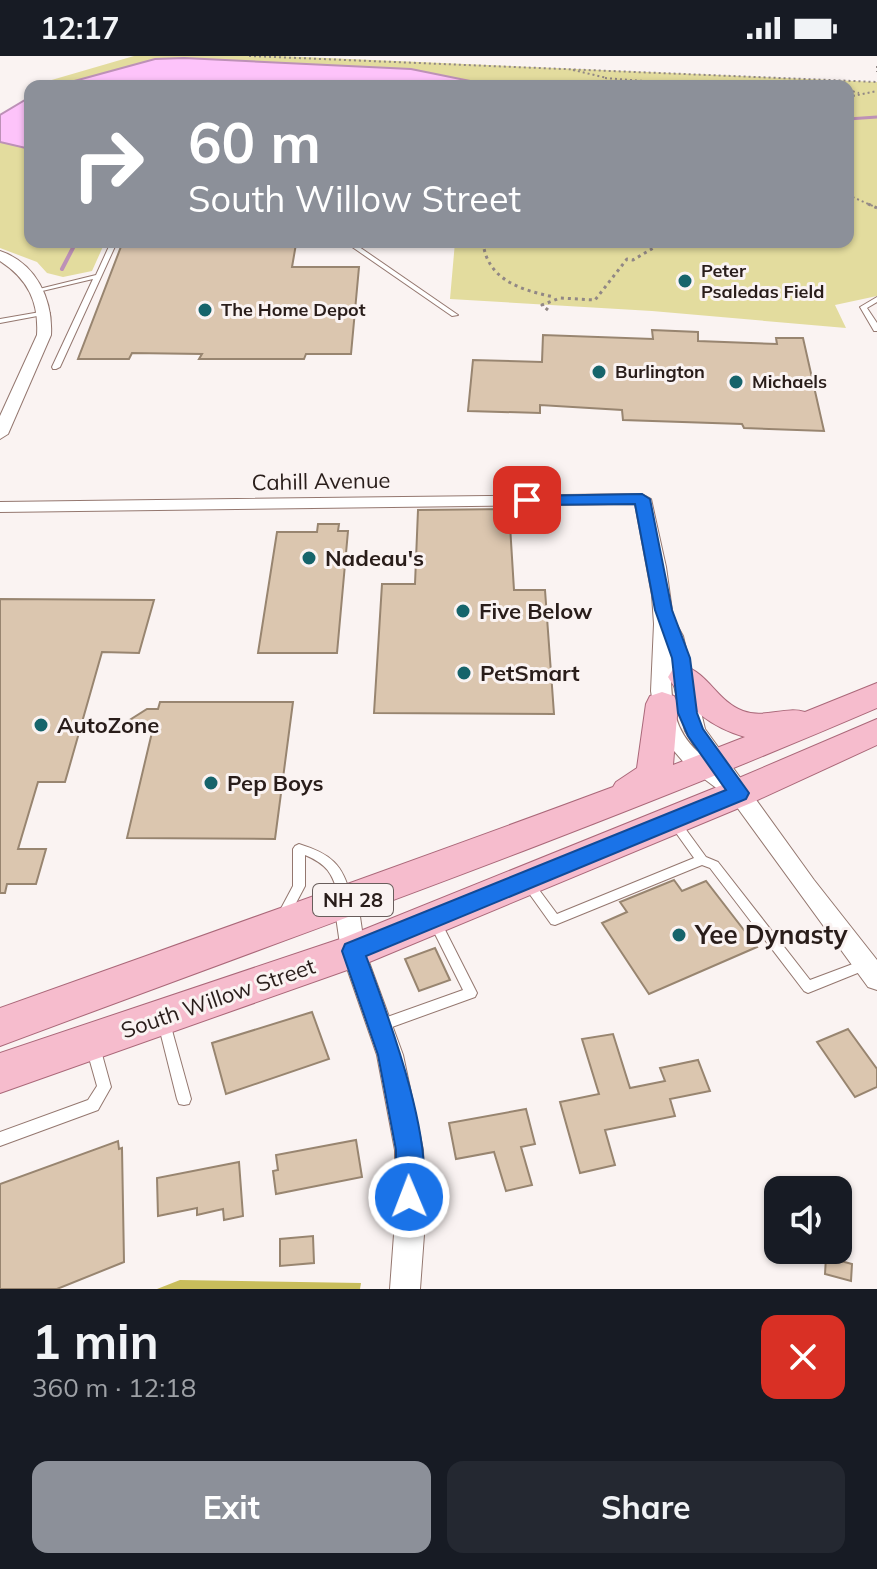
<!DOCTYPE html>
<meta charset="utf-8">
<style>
body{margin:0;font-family:Mulish,sans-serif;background:#242831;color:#f1f3f6;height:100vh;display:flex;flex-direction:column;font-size:30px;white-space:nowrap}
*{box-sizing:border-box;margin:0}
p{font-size:26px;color:#9ea1a6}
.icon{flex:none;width:44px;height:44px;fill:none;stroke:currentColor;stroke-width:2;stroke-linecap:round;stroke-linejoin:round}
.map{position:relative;height:1233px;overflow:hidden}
.panel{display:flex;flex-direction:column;background:#171b24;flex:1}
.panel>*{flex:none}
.banner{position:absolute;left:24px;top:24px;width:830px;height:168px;border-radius:16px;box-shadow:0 2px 6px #0004;background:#8c9099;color:#fff;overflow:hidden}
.buttons{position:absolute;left:764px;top:1120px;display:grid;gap:16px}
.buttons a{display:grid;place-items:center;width:88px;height:88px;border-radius:16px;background:#171b24;box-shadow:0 2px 6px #0004;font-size:40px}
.pin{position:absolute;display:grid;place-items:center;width:68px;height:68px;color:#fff;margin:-34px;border-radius:16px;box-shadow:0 4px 12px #0006}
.me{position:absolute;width:88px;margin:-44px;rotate:359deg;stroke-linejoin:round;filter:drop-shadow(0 0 6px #0008)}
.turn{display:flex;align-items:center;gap:28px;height:168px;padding:0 32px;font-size:36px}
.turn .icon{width:104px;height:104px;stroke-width:2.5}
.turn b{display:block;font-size:56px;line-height:68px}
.round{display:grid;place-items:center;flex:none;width:84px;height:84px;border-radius:16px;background:#242831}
.summary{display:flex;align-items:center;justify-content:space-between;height:136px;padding:0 32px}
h1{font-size:48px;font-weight:700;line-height:60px}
.button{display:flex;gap:16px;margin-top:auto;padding:16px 32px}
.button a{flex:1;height:92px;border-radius:16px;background:#8c9099;color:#fff;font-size:32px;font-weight:700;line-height:92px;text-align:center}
.button a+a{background:#242831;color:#f1f3f6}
.status{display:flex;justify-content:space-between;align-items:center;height:56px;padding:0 40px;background:#171b24;direction:ltr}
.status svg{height:22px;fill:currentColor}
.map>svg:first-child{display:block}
.green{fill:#e3dc9e}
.forest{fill:#c8bd5b}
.water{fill:#fdc3fa;stroke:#bd91b7;stroke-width:2}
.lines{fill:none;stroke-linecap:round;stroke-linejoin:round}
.stream-far1{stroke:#bd91b7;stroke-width:3}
.stream{stroke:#bd91b7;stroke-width:4}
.building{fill:#dbc6af;stroke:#988570;stroke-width:2}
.lane-casing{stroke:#94776f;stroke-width:2}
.street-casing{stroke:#94776f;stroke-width:2}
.primary-casing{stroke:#aa6879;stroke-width:2}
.path-far1{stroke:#918785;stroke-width:2;stroke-dasharray:2 3;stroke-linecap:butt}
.path{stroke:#918785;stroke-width:3;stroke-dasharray:3 4;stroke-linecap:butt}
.lane{fill:#fff;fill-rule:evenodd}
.street{fill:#fff;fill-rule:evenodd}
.primary{fill:#f6bccd;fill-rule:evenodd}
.route{fill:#1a73e8;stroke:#114b97;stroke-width:2}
.poi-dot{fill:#16646b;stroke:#faf3f2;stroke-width:3}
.labels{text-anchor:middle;stroke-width:6;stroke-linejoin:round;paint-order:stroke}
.far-poi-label{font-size:18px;font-weight:bold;fill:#291d1a;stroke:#faf3f2;text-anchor:start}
.shield{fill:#faf3f2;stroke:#685d5b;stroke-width:2}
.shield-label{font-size:20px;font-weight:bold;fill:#291d1a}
.street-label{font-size:22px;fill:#291d1a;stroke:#faf3f2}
.poi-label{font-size:22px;font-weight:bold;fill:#291d1a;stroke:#faf3f2;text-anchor:start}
.near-poi-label{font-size:26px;font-weight:bold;fill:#291d1a;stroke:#faf3f2;text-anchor:start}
</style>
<div class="status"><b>12:17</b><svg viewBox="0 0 49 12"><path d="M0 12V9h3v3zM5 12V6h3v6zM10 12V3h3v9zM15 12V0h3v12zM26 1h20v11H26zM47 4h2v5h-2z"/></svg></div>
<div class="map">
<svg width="877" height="1233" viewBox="0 0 877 1233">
<rect width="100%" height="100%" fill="#faf3f2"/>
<g class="green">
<path d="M 134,0 L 281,0 L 877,26 L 877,240 L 835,249 L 846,272 L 652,255 L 450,243 L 455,186 L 848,186 L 848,30 L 529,29 L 480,27 L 411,13 L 184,2 C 132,4 83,30 31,30 Z"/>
<polygon points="0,86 30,93 30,186 105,186 92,215 63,221 47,217 37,206 0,192"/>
</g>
<polygon class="forest" points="180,1224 361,1227 360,1233 157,1233"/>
<g class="water">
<polygon points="184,2 411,13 480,27 572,30 56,30 155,3"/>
<polygon points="30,41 30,93 0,86 0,59"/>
</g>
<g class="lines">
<polyline class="stream-far1" points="848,63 877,61"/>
<polyline class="stream" points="62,213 76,186"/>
</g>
<g class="building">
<polygon points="122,188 296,188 292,211 359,211 351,298 306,298 304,303 199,303 202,298 132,297 129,303 78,303"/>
<polygon points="652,274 698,276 698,285 777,288 776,282 803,282 824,375 744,372 742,368 623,364 622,354 540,349 540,357 468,355 473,304 542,306 543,279 653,283"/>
<polygon points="509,453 514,534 545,534 554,658 374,657 382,528 415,528 418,454"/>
<polygon points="318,468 339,468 338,475 348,475 337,597 258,597 277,476 317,476"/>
<polygon points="0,543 154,544 139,597 102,596 65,726 38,726 18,793 46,793 36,828 7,828 5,837 0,837"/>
<polygon points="160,646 293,646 275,783 127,782 153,672 117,672 147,653 158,653"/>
<polygon points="674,824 682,835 706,825 757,891 649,938 602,867 627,856 620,846"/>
<polygon points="435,892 450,924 419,935 405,903"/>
<polygon points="312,956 329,1003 226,1038 212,987"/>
<polygon points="848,973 877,1013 877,1031 855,1041 817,986"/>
<polygon points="613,978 630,1032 665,1025 660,1012 698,1004 710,1035 670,1043 675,1060 605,1074 615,1109 580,1117 560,1046 599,1038 582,983"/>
<polygon points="526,1053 535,1088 521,1091 532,1129 506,1135 494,1096 456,1103 449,1067"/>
<polygon points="356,1084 362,1121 276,1138 273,1115 278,1114 276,1099"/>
<polygon points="118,1085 119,1093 122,1092 124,1206 57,1233 0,1233 0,1128"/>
<polygon points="239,1106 243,1160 224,1164 223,1153 197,1159 197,1152 158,1160 157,1122"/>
<polygon points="313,1180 314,1207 280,1210 280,1183"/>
<polygon points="826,1201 852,1208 851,1225 825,1218"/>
</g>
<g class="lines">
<g class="lane-casing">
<g id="lane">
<polygon points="111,186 117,186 60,311 56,313 53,313 52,311 93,223 38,236 35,234 96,219"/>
<polygon points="345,186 352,186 458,259 452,260"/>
<polygon points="877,241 877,246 867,252 877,267 877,275 874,275 860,251"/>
<polygon points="46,255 50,257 48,258 0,267 0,263"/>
<polygon points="675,763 679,764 706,801 718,806 810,924 866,903 870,904 872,908 870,912 808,937 804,935 710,812 702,809 555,869 551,868 521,826 523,823 527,821 531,823 557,858 694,802 669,767 671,764"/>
<path d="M 299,788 C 331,798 343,808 351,841 L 349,844 L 345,846 L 341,844 C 332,820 331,810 305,799 L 305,830 L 287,864 L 283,865 L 279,864 L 277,860 L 293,830 L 293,793 L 295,790 Z"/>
<polygon points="434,859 438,860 475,933 477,937 475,941 381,975 376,973 375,969 376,965 463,934 428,864 430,860"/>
<polygon points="164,961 169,963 170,967 191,1043 189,1048 184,1049 179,1048 177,1043 158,967 159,963"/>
<polygon points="93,985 98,987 100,991 111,1031 98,1054 0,1090 0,1076 88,1044 97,1030 86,991 88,987"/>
</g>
</g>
<g class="street-casing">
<g id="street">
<path d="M 0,195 C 36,207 53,243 51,279 L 8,378 L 0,383 L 0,360 L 37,279 C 39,246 28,223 0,205 Z"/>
<path d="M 642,438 L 651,443 L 666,511 L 673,562 L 683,580 L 705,673 L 814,824 L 877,904 L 877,934 L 868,931 L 731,743 L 687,710 L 662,681 L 656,667 L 651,635 L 654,568 L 652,539 L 635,448 L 0,456 L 0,446 ZM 671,617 L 685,675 L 698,696 C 674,674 671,648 671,617 Z"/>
<polygon points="346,837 354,840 358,847 365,895 403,999 423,1094 425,1165 420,1233 390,1233 395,1165 395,1094 377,999 341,895 334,847 338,840"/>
</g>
</g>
<g class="primary-casing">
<g id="primary">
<path d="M 684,610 C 708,617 718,646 743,655 C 764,663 785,650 805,656 L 877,627 L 877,652 C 589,776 294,880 0,990 L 0,952 C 204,879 409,807 613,731 L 616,726 L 637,712 L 646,648 L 650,640 L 662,636 L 674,640 L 678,648 L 673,709 L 745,681 C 711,671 687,652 668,621 L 673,613 Z"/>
<polygon points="877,663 877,689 751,747 367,907 0,1037 0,997 343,882 727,727"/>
</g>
</g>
<g class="path-far1">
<polyline points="249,0 877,26"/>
<polyline points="877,10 877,16"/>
<polyline points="573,14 607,22"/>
<polyline points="605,22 708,30"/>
<polyline points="619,25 636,30"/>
<polyline points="848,34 859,37"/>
<polyline points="848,41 877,35"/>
<polyline points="848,139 873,150"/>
</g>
<g class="path">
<polyline points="868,148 877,152"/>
<path d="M 483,186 C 487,224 521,234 554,241"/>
<polyline points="548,254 542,249 560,242 595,244 627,203 633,204 655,191 654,186"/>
</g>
<use href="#lane" class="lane"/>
<use href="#street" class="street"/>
<use href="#primary" class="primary"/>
</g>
<path class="route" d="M 642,438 L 650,443 L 672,554 L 690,602 L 697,657 L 703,673 L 749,737 L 746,743 L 366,900 C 386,954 441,1098 419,1151 L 409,1154 L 400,1151 L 396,1141 L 396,1094 L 378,999 L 342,895 L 345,888 L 726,734 L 688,680 L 678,657 L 672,602 L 655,554 L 635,448 L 527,449 L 519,444 L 527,440 Z"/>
<g class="poi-dot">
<circle cx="685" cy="225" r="8"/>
<circle cx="205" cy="254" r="8"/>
<circle cx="599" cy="316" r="8"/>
<circle cx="736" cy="326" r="8"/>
<circle cx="309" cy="502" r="8"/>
<circle cx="463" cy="555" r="8"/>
<circle cx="464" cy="617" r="8"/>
<circle cx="41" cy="669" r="8"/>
<circle cx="211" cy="727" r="8"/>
<circle cx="679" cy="879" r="8"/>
</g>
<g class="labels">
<g class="far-poi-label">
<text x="701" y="221">Peter<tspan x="701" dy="21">Psaledas Field</tspan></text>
<text x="221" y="260">The Home Depot</text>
<text x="615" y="322">Burlington</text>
<text x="752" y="332">Michaels</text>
</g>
<rect class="shield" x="313" y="828" width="80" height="32" rx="6"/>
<g class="shield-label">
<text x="353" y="851">NH 28</text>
</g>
<g class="street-label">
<text transform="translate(321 425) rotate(-1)" y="8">Cahill Avenue</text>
<text transform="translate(218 942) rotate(-19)" y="8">South Willow Street</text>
</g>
<g class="poi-label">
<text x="325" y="510">Nadeau's</text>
<text x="479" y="563">Five Below</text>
<text x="480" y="625">PetSmart</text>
<text x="57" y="677">AutoZone</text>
<text x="227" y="735">Pep Boys</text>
</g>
<g class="near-poi-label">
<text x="695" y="888">Yee Dynasty</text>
</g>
</g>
</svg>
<div class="buttons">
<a><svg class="icon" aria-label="sound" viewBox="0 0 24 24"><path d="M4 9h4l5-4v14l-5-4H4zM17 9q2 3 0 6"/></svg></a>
</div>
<div class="pin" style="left:527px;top:444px;background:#d93025"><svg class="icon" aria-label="arrive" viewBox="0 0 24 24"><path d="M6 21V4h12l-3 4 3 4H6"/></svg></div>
<svg class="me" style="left:409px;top:1141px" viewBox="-20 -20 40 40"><circle r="17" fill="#1a73e8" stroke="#fff" stroke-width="3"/><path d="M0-11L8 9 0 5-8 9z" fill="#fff"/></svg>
<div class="banner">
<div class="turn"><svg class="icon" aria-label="right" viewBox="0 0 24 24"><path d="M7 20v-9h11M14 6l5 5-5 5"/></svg><div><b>60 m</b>South Willow Street</div></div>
</div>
</div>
<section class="panel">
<div class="summary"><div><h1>1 min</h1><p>360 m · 12:18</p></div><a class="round" style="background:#d93025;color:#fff"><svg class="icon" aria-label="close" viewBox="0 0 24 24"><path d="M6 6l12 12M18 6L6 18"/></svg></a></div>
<div class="button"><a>Exit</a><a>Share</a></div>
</section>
